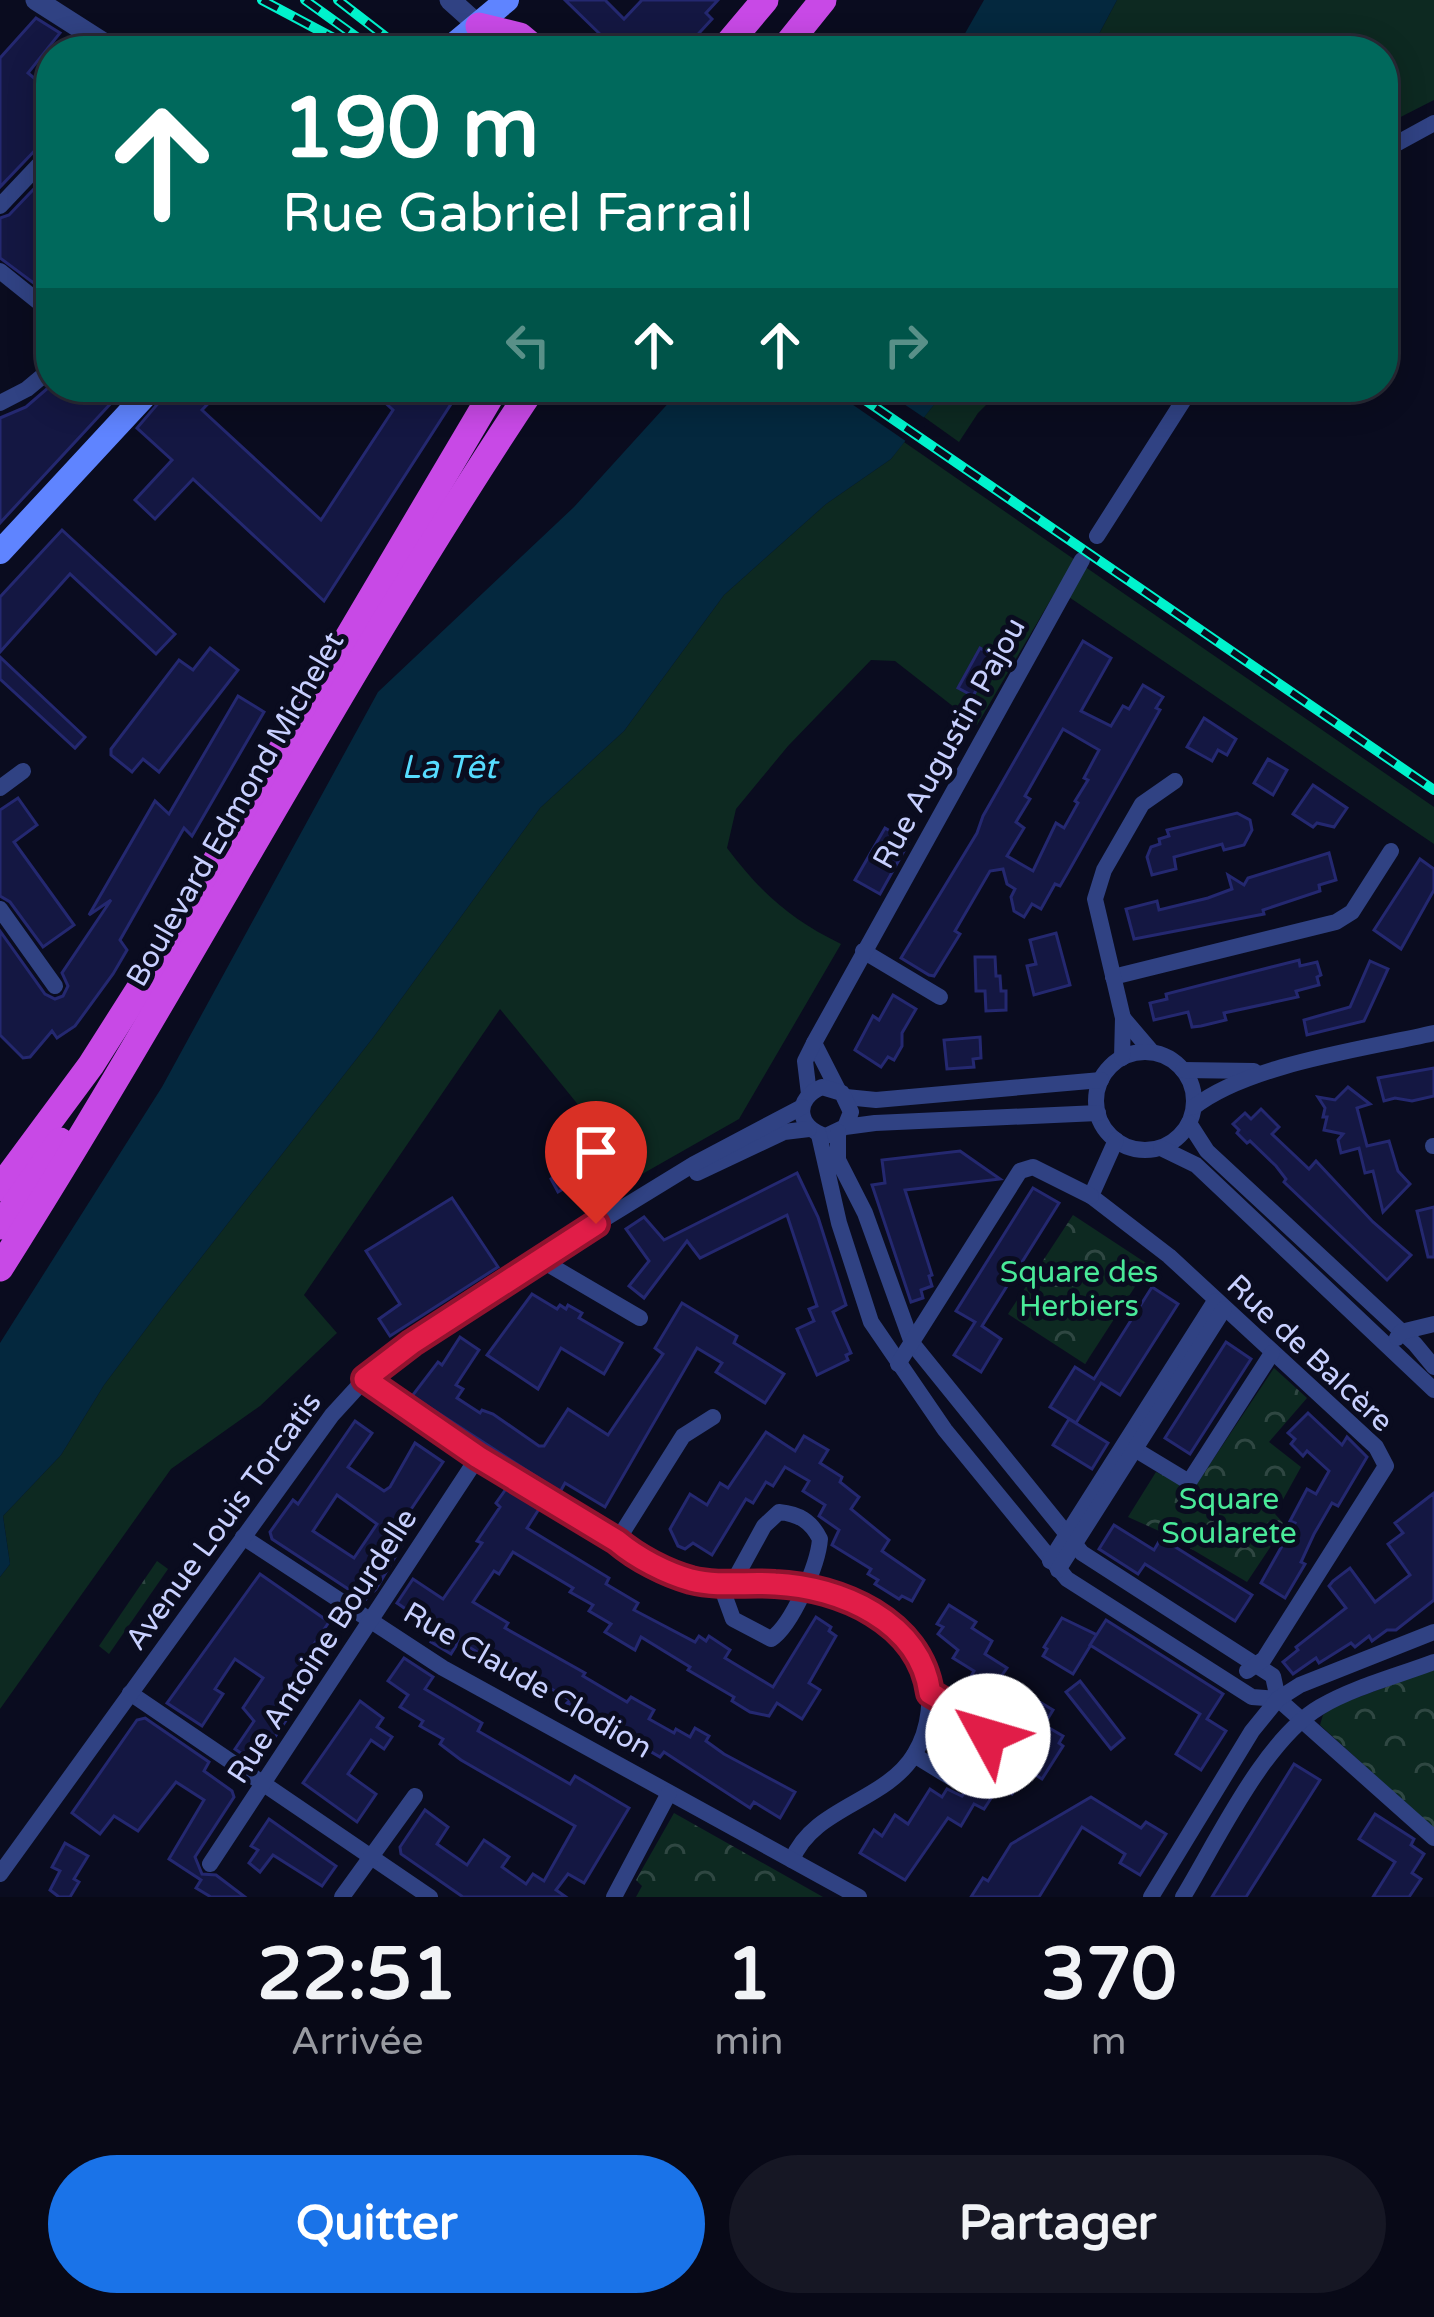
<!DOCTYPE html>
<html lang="fr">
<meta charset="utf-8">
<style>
body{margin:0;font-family:"Varela Round",sans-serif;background:#161724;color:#f1f3f6;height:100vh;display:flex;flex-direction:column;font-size:45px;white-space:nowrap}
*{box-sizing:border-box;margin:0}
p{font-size:39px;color:#989aa1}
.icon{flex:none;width:66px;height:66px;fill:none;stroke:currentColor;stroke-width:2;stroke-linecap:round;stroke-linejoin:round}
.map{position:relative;height:1897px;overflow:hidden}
.side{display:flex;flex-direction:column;background:#080917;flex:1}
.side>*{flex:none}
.guide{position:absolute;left:36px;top:36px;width:1362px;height:366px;border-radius:48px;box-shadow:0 6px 30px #0003,0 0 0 3px #292a36;background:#00695c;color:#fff;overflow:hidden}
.pin{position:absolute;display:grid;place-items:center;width:102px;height:102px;color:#fff;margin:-123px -51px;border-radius:50% 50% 50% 0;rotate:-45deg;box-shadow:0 0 12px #0007}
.pin .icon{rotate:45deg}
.me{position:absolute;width:132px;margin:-66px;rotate:309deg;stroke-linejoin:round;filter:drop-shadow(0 0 9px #0008)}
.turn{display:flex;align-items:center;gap:42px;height:252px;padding:0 48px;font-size:54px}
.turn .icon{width:156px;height:156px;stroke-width:2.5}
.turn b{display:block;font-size:84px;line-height:102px}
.lanes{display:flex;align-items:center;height:114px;padding:0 48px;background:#0003;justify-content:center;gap:60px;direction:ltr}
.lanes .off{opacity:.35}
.eta{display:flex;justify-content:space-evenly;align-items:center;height:204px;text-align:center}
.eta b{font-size:72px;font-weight:800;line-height:84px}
.primary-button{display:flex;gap:24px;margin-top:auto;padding:24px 48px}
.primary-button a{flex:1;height:138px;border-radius:72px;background:#1a73e8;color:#fff;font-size:48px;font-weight:800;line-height:138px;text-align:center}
.primary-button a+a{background:#161724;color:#f1f3f6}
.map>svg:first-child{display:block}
.grass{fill:#0d2921}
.park{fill:url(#park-crowns)}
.water{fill:#04283e}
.pier{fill:#0a0c1f}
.building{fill:#141742;stroke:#242870;stroke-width:3;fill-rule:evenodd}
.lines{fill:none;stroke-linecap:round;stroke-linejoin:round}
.minor{stroke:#304283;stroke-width:16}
.tertiary{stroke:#304283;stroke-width:21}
.secondary{stroke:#5f84ff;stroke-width:24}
.trunk{stroke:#c849e6;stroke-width:27}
.rail-casing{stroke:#00f3cd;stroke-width:10}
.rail{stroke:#0a0c1f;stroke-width:6;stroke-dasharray:18;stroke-linecap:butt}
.route-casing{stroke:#92132f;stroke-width:30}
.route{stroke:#e11d48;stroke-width:21}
.labels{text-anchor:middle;stroke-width:10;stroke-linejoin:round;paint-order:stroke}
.street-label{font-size:30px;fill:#c8d0ff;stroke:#0a0c1f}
.park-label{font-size:30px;fill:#49ea99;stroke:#0a0c1f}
.water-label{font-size:33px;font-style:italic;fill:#56dcff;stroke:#0a0c1f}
</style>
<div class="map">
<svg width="1434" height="1897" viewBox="0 0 1434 1897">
<defs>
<pattern id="park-crowns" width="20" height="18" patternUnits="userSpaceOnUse" patternTransform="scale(3)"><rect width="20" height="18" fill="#0d2921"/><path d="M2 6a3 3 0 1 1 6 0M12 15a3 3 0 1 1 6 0" fill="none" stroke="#2f4742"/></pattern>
</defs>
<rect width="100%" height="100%" fill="#0a0c1f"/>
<g class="grass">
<polygon points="1117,0 1434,0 1434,100 1383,126 1383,51 1090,51"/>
<polygon points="948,387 1004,387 978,413 959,442 924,417"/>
<path d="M 904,442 L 1434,807 L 1434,844 L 1057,589 L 977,725 L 895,661 L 871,660 L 788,746 L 736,809 L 727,848 C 761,893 790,919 841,944 L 739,1119 L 637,1177 L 500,1009 L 304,1295 L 337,1333 L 260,1406 L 171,1469 L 0,1709 L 0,1577 L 10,1564 L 3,1516 L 61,1455 L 104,1385 L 164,1305 L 372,1039 L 540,808 L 624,731 L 724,595 L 826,504 L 891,459 Z"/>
</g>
<g class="park">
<polygon points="1073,1215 1149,1265 1085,1364 1008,1314"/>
<polygon points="1274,1368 1307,1398 1269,1442 1301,1467 1275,1514 1285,1525 1247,1582 1168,1535 1128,1517 1156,1472 1191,1488 1200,1479"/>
<polygon points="157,1561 168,1569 109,1654 99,1646"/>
<polygon points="1434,1669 1434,1829 1320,1725 1323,1715 1335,1706"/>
<polygon points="674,1813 823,1897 636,1897 642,1886 636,1880"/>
</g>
<g class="water">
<polygon points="984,0 1117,0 1090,51 955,51"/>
<polygon points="683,387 834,387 832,393 837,397 845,387 948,387 891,459 826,504 724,595 624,731 540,808 372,1039 164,1305 104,1385 61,1455 3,1516 10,1564 0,1577 0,1343 162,1087 378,692 574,507"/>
</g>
<polygon class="pier" points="827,387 879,387 929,421 910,444"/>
<g class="building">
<polygon points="565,0 605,0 624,19 642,0 718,0 706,13 712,19 689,44 682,38 669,51 645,51 605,39"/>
<polygon points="36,18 60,33 28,73 51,92 51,140 42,143 0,187 0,58"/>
<polygon points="51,171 51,296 0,258 0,218 9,215"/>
<polygon points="49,387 126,387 0,523 0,418 26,407"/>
<polygon points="172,387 224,387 202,410 321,520 393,410 368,387 462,387 324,601 193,479 155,519 135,500 172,460 137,428"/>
<polygon points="62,530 175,634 156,654 70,574 0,652 0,597"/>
<path d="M 1083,641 L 1111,658 L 1081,711 L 1111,726 L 1123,706 L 1129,709 L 1143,685 L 1163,697 L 1156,708 L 1160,710 L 1067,874 L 1060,886 L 1055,884 L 1041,909 L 1032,904 L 1024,917 L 1014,911 L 1011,897 L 1015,889 L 1007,884 L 1003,869 L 990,871 L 955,931 L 960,934 L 934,976 L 929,975 L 901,958 L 977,833 L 983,816 ZM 1063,729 L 1099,750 L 1084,778 L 1088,780 L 1075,801 L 1078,803 L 1064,828 L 1056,823 L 1033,871 L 1007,856 L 1024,828 L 1016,822 L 1030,799 L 1025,796 Z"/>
<polygon points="210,648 238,670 159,772 143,759 132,772 111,755 111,749 179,660 193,670"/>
<polygon points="980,648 995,657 973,696 958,688"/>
<polygon points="0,657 85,737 75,748 0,679"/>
<polygon points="238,696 264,712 192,836 184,828 120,940 127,950 113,974 75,1026 57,1038 52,1031 30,1057 23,1058 0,1035 0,931 45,994 55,999 63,996 68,986 62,973 111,900 89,915 155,801 169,814"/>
<polygon points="1204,718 1236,739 1227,755 1218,750 1212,761 1187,747"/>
<polygon points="1268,759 1287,770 1273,795 1254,783"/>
<polygon points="1313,785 1347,808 1334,827 1317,823 1313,827 1293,814"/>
<polygon points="18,798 37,825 14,842 74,925 43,947 10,902 0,896 0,810"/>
<polygon points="1237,813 1250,820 1252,830 1244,845 1224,850 1222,844 1174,857 1176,869 1152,875 1147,857 1151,847 1160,844 1159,839 1169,836 1167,830"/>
<polygon points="885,828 909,842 880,894 855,880"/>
<polygon points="1329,853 1336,880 1319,885 1320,891 1263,910 1264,914 1134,939 1126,909 1157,901 1159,910 1208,898 1232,889 1228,875 1244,885 1248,878"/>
<polygon points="1420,859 1434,869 1434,890 1401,949 1374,930"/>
<polygon points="1056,933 1070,985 1034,995 1027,966 1036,964 1030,940"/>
<polygon points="975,957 995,957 996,976 1000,976 1001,991 1006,991 1006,1010 986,1011 985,991 976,991"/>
<polygon points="1299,960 1300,966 1317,962 1321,975 1317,977 1319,985 1296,991 1298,997 1224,1013 1226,1020 1201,1026 1192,1027 1188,1012 1154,1020 1150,1003 1167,999 1166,994"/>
<polygon points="1370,961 1388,969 1364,1021 1307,1035 1304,1020 1350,1007"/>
<polygon points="893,995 916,1009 902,1033 902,1046 894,1060 888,1057 881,1067 855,1050 873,1016 879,1020"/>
<polygon points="980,1037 981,1058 973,1059 974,1067 947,1069 944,1040"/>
<polygon points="1434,1068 1434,1096 1412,1101 1395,1098 1384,1101 1378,1078"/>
<polygon points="1348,1087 1370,1104 1357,1108 1367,1146 1389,1141 1398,1171 1410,1184 1383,1212 1373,1171 1365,1173 1359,1148 1341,1153 1338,1140 1343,1134 1324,1130 1327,1117 1323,1117 1325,1108 1318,1097 1335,1100"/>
<polygon points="1261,1109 1279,1127 1272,1134 1309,1169 1316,1161 1373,1222 1411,1255 1387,1280 1284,1182 1286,1179 1276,1166 1250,1141 1247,1143 1237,1133 1239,1130 1233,1124 1245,1113 1251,1119"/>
<polygon points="578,1115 635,1179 586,1209 570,1185 558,1192 551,1179 573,1162 552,1134"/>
<polygon points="960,1151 1000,1179 905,1190 932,1275 929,1276 932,1286 921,1290 923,1298 911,1302 872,1185 885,1183 882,1160"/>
<polygon points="797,1173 818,1217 846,1305 833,1312 851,1353 846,1355 848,1360 817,1375 797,1329 814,1321 809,1309 817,1306 787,1215 700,1258 687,1241 644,1298 629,1286 649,1261 626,1229 644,1217 664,1240"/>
<polygon points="1033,1188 1059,1203 982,1326 1001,1339 981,1372 954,1355 975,1322 956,1311"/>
<polygon points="452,1198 498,1267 390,1336 379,1319 400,1304 366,1251"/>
<polygon points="1434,1207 1434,1257 1428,1257 1417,1211"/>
<polygon points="1152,1287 1178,1304 1120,1395 1101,1383 1076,1423 1050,1407 1075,1367 1094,1379"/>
<polygon points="532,1294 557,1309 560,1305 566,1309 568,1305 582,1313 579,1318 622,1343 604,1374 561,1348 538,1389 487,1355"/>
<polygon points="682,1303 737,1336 734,1343 784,1374 765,1403 716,1372 722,1363 697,1348 605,1507 565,1483 560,1492 412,1396 438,1362 442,1365 460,1337 479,1350 456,1385 463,1389 457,1398 480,1413 482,1410 493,1414 539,1446 544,1446 568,1409 608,1435 663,1354 655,1348"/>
<polygon points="1226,1342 1251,1359 1190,1454 1165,1438"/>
<polygon points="1308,1413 1342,1445 1347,1437 1367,1457 1338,1506 1332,1503 1314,1534 1301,1562 1305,1564 1285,1598 1261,1583 1295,1523 1290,1521 1307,1489 1316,1494 1329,1471 1307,1451 1303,1456 1291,1444 1295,1439 1288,1433"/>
<polygon points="1069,1419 1108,1443 1092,1469 1053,1445"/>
<path d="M 355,1421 L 372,1433 L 348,1467 L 384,1491 L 390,1487 L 415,1443 L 443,1462 L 397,1530 L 407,1537 L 376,1589 L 365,1600 L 272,1539 L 270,1532 L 293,1500 L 298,1504 ZM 337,1495 L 377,1524 L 354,1558 L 313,1531 Z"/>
<polygon points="766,1432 795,1451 804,1436 828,1450 820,1463 842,1477 840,1482 859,1497 851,1509 889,1540 882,1551 924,1580 912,1601 902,1596 899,1599 875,1584 878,1580 868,1574 871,1569 832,1545 839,1530 819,1516 825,1505 803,1491 809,1481 785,1467 773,1486 766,1482 753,1503 746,1499 712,1555 693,1543 685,1549 678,1546 670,1529 690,1494 707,1505 720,1483 728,1488"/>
<polygon points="506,1489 539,1509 527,1528 609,1578 606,1584 638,1603 634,1610 695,1642 699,1636 706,1641 709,1636 730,1650 725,1658 773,1687 816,1617 831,1627 829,1631 836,1636 809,1683 820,1690 802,1719 777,1703 769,1716 750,1712 732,1701 734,1697 688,1670 690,1667 641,1637 635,1650 605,1632 611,1624 589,1611 593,1605 570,1592 573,1588 513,1552 499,1574 494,1571 473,1602 508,1623 505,1628 585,1673 583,1676 627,1702 631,1697 654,1710 649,1719 674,1733 676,1729 690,1737 695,1728 709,1736 706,1741 724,1754 795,1792 780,1818 754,1802 750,1808 664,1752 660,1757 567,1703 570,1700 523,1672 520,1678 459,1641 451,1654 431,1642 438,1631 397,1603 413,1579 443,1599 482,1543 477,1541 500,1507 496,1503"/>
<polygon points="1434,1493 1434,1600 1396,1630 1387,1630 1372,1641 1369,1636 1355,1647 1351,1643 1319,1663 1316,1658 1293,1674 1283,1662 1298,1650 1296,1647 1346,1608 1329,1586 1333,1581 1350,1568 1375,1602 1410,1575 1388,1544 1403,1533 1395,1523"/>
<polygon points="1114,1525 1154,1550 1161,1538 1252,1595 1235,1621 1145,1564 1138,1574 1099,1549"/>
<polygon points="260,1574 329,1622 306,1656 323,1665 257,1764 235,1749 254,1721 243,1708 263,1678 235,1659 215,1689 223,1694 202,1726 167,1703"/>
<polygon points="949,1605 976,1622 972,1628 992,1641 985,1654 1007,1668 1000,1678 1053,1710 1044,1725 1063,1736 1059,1743 1063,1746 1042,1779 1028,1770 1012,1794 999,1786 984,1809 974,1804 961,1826 948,1818 905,1880 860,1853 874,1830 882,1836 895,1815 908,1824 930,1789 942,1797 947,1789 962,1796 979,1773 987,1778 1015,1730 1005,1724 1011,1714 987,1700 991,1693 970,1678 974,1671 953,1658 958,1650 938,1634 943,1627 937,1624"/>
<polygon points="1062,1618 1097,1635 1073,1674 1043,1656 1047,1649 1044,1647"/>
<polygon points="1106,1620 1223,1694 1207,1719 1226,1731 1201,1770 1176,1754 1200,1714 1090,1645"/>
<polygon points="404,1658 433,1677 425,1689 482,1723 478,1731 570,1784 575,1776 629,1808 584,1883 568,1874 556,1890 566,1897 463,1897 401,1854 400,1847 425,1810 448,1827 437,1844 467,1865 484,1840 509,1857 502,1867 526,1884 533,1874 544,1881 575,1826 461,1760 440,1744 443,1739 420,1726 423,1721 400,1707 408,1695 388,1681"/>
<polygon points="1080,1681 1124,1738 1111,1749 1066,1692"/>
<polygon points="360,1701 383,1718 377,1727 392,1737 384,1749 371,1740 348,1774 376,1794 357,1822 303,1783"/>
<polygon points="145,1718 209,1762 204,1771 232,1791 234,1797 195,1857 202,1874 216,1875 245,1897 211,1897 196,1888 201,1880 169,1859 204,1800 176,1782 138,1831 114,1816 100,1834 72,1813 137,1720"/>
<polygon points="1294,1764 1320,1780 1246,1897 1212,1897"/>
<polygon points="1091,1797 1141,1828 1146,1822 1166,1834 1140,1875 1120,1863 1125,1854 1082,1827 1039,1897 971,1897 983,1878 988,1881 1011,1844"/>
<polygon points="1375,1814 1414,1839 1411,1845 1424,1854 1412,1873 1421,1879 1409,1897 1373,1897 1395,1862 1359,1839"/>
<polygon points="269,1819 336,1866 322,1886 273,1855 260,1872 249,1863 258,1850 251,1846"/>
<polygon points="65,1843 88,1856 74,1879 79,1882 70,1897 59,1897 50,1890 60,1871 52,1867"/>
</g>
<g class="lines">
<g class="minor">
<polyline points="1383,151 1434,123"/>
<polyline points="0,206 51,152"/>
<polyline points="0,271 51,312"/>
<polyline points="0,403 27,389 51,369"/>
<polyline points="1097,536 1192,387"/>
<polyline points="0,788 23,771"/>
<polyline points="0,909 55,986"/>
<polyline points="863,951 940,997"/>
<polyline points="1113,977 1336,922 1352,912 1391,851"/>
<polyline points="1123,1018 1152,1052"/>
<polyline points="814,1043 838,1090"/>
<circle cx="1145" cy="1101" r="49"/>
<polyline points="1122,1058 1123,1018 1095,899 1104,870 1142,804 1175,781"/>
<polyline points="1183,1070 1254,1071"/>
<polyline points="809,1094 805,1061 814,1043 1082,560"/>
<polyline points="846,1097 876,1100 1101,1080"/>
<path d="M 1194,1107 C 1249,1064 1365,1049 1434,1033"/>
<polyline points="1189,1123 1207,1151 1415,1344 1434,1367"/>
<path d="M 845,1127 L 851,1112 L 842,1093 L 822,1087 C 794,1098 796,1128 826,1136 L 845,1127 L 875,1123 L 1098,1113"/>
<polyline points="819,1135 839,1223 871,1322 945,1430 1067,1579 1252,1697 1278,1699 1273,1676 1082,1553 912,1343 865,1213 838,1160 838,1132"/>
<polyline points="1116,1140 1091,1196 1169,1256 1376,1447 1386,1466 1264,1659 1247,1671"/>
<polyline points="1433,1146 1434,1146"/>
<polyline points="1161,1148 1196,1165 1434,1390"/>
<polyline points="697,1173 784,1132 809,1129"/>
<polyline points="541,1260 640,1318"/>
<polyline points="1397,1338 1401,1332 1434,1324"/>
<polyline points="898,1364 1020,1171 1033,1167 1091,1196"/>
<path d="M 365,1379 L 478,1457 L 617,1541 C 637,1558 665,1571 690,1579 C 716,1588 744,1583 771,1583 C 827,1585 900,1612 923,1667 C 934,1694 930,1729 914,1755 C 885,1802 813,1807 792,1860"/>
<polyline points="1136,1450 1189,1482 1272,1353"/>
<path d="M 779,1512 C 799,1514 811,1521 820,1539 C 818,1565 792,1625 771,1639 L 733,1619 L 725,1597 L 764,1526 Z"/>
<polyline points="243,1537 443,1668 859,1897"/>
<polyline points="617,1541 683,1436 713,1417"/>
<polyline points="1050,1561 1215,1301"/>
<polyline points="1058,1570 1224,1309"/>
<polyline points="130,1693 430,1897"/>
<polyline points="1278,1699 1434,1838"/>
<polyline points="914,1755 950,1777 962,1776 988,1736 987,1727 930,1693"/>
<polyline points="210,1864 478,1457"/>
<polyline points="0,1874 332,1415 365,1379 412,1343 565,1243 694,1164 802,1107"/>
<polyline points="342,1897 415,1796"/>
<polyline points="614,1897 669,1793"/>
<polyline points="1151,1897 1252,1731 1278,1699 1300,1685 1434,1632"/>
<path d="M 1183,1897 C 1217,1841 1264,1740 1320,1707 C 1354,1687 1397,1676 1434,1662"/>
</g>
<g class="tertiary">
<polyline points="36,0 116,51"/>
<polyline points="450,0 479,26"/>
</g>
<g class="secondary">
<polyline points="446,51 507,0"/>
<polyline points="0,552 153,387"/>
</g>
<g class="trunk">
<polyline points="479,26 520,36 538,51"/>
<polyline points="722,51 765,0"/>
<polyline points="782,51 823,0"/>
<polyline points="0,1188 91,1065 152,969 496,387"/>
<polyline points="0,1226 60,1141"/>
<path d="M 0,1268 C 184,978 342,673 533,387"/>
</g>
<g class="rail-casing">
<g id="rail">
<polyline points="262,0 358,51"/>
<polyline points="305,0 376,51"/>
<polyline points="338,0 404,51"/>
<polyline points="846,387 1434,790"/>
</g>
</g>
<use href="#rail" class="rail"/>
</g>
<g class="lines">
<g class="route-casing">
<path id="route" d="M 596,1224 L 412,1343 L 365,1379 L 478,1457 L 617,1541 C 637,1558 666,1573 691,1580 C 719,1587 748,1582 775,1584 C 840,1587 920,1621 930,1693 L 987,1727 L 988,1736"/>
</g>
<use href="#route" class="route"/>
</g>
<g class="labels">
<g class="street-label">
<text transform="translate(949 743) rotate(-61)" y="10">Rue Augustin Pajou</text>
<text transform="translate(235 809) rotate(-60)" y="10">Boulevard Edmond Michelet</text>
<text transform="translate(1310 1353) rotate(43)" y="10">Rue de Balcère</text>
<text transform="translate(223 1521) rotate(-54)" y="10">Avenue Louis Torcatis</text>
<text transform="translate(322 1646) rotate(-57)" y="10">Rue Antoine Bourdelle</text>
<text transform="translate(528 1680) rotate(30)" y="10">Rue Claude Clodion</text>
</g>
<g class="park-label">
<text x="1079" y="1282">Square des<tspan x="1079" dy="34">Herbiers</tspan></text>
<text x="1229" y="1509">Square<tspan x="1229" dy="34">Soularete</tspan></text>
</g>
<g class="water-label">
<text x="449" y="778">La Têt</text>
</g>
</g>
</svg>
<div class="pin" style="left:596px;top:1224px;background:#d93025"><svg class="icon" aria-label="arrive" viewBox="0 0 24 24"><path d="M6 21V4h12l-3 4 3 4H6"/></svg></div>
<svg class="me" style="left:988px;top:1736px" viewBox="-20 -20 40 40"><circle r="19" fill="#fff"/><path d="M0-13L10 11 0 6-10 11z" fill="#e11d48"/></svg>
<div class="guide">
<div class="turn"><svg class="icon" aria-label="ahead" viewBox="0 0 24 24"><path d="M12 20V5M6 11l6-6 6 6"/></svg><div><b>190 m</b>Rue Gabriel Farrail</div></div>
<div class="lanes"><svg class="icon off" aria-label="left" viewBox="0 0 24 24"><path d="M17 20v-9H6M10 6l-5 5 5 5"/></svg><svg class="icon" aria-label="ahead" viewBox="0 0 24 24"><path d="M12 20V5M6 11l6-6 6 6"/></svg><svg class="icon" aria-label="ahead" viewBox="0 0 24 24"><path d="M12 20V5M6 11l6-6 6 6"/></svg><svg class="icon off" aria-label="right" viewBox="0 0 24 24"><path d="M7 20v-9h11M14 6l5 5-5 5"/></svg></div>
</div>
</div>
<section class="side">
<div class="eta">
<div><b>22:51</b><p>Arrivée</p></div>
<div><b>1</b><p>min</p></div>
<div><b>370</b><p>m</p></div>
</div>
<div class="primary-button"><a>Quitter</a><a>Partager</a></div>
</section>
